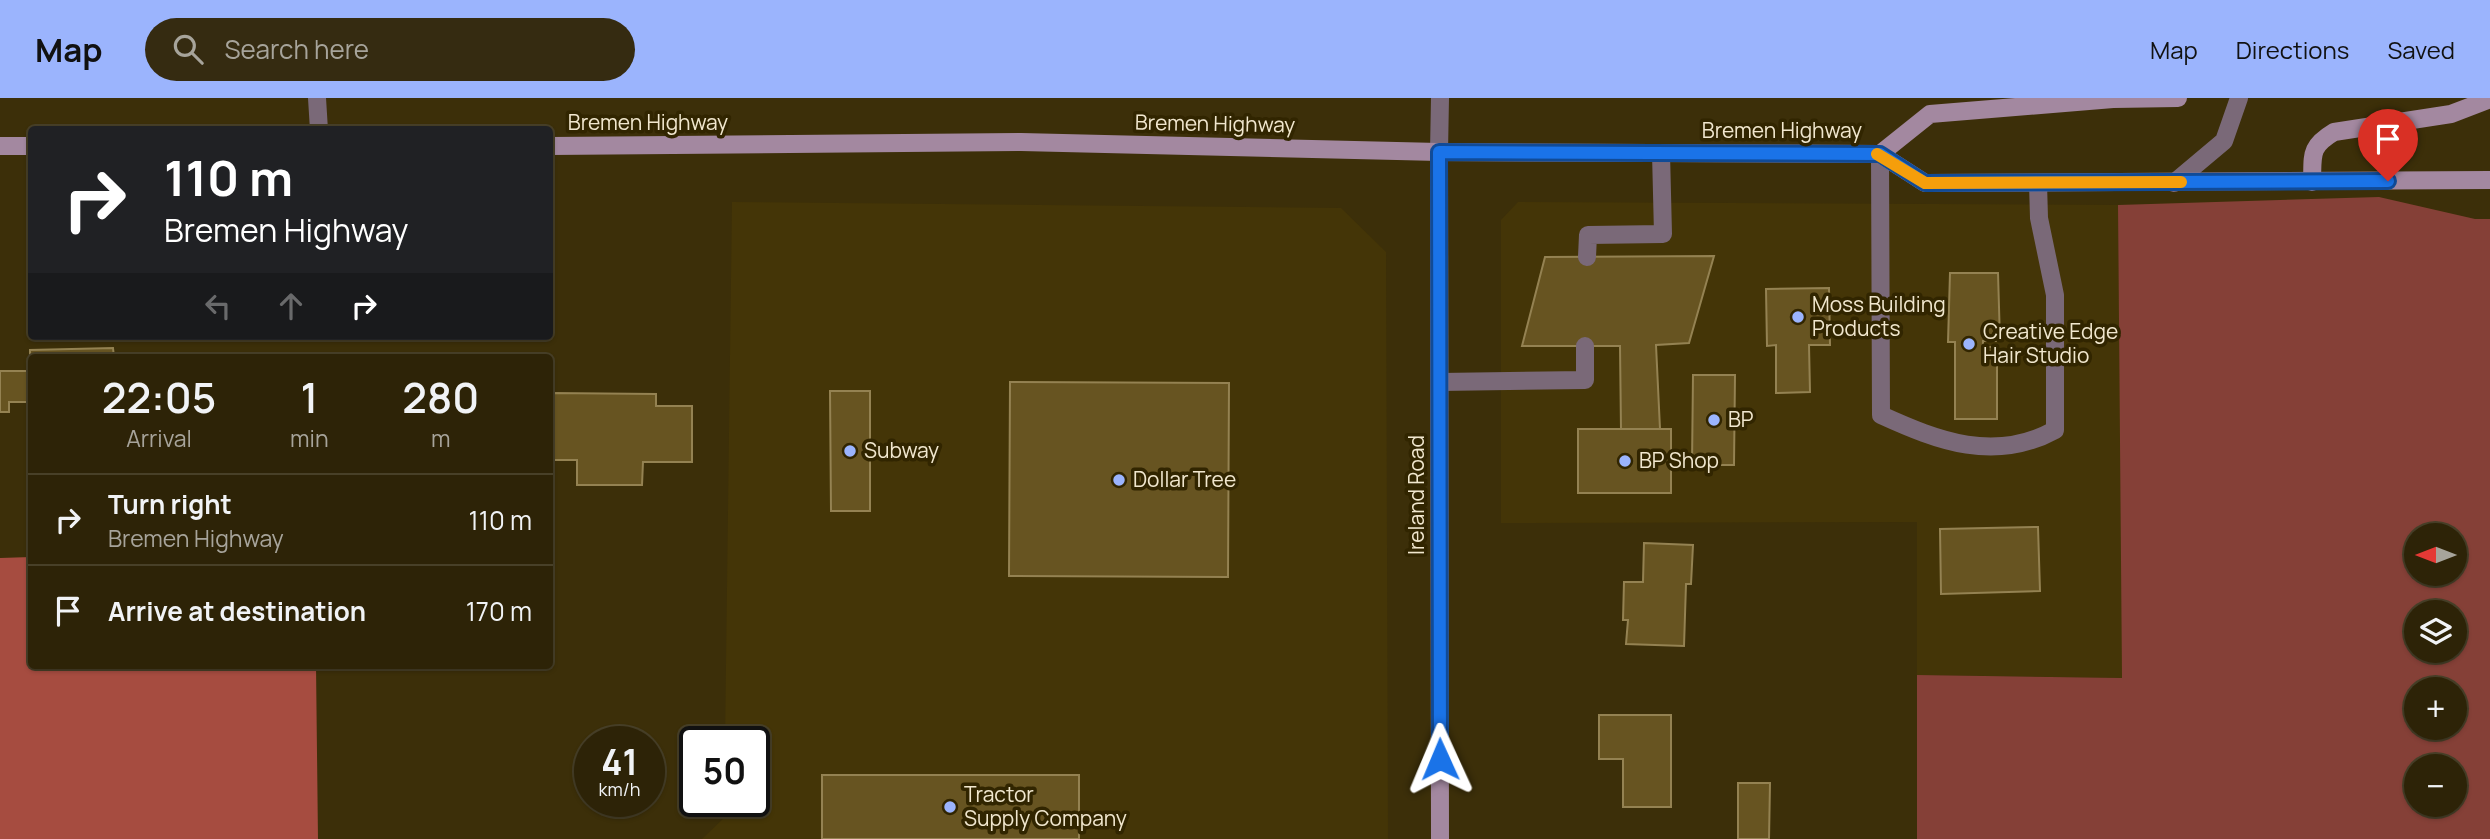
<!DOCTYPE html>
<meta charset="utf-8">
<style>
body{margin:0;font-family:Manrope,sans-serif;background:#352b11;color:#f1f3f6;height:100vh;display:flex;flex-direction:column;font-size:26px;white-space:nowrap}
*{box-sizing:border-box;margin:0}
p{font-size:23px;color:#a7a49b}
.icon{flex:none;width:38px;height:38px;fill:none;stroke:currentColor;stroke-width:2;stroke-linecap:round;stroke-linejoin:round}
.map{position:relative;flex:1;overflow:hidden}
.side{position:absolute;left:28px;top:256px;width:525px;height:315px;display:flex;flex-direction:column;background:#2d2307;border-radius:7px;box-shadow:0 2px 5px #0004,0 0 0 2px #484028}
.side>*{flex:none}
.guide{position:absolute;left:28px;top:28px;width:525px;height:214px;border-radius:7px;box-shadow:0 2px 5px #0004,0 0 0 2px #484028;background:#202124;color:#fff;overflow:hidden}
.needle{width:46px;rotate:270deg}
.fabs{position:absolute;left:2404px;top:425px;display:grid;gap:14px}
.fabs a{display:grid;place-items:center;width:63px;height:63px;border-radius:50%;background:#2d2307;box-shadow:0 2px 5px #0004,0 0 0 2px #484028;font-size:35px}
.speed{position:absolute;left:574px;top:628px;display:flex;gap:14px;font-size:35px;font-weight:700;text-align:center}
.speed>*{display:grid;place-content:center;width:91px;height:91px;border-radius:50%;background:#2d2307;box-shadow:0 2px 5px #0004,0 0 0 2px #484028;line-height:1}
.speed small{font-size:18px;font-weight:400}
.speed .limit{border:4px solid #111;border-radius:10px;background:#fff;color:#111}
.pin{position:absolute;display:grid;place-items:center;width:60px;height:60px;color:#fff;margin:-72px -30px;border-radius:50% 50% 50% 0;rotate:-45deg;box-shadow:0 0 7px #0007}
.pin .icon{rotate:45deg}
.me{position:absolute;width:77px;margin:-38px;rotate:359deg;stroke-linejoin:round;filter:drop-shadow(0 0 5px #0008)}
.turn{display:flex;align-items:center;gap:24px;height:147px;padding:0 21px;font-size:32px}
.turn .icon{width:91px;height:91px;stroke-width:2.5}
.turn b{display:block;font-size:49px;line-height:60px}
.lanes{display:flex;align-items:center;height:66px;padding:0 21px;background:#0003;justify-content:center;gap:35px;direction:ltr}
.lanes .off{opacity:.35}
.eta{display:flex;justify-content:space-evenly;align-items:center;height:119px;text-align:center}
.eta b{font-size:42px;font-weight:600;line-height:49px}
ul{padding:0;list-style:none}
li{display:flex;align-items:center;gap:21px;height:91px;padding:0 21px;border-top:2px solid #484028}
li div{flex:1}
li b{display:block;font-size:26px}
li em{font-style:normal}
header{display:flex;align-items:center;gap:42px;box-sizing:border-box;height:98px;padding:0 35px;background:#9bb4fd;color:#111}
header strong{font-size:33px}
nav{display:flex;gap:38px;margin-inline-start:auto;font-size:24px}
.search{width:490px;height:63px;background:#352b11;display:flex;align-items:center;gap:18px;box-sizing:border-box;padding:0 24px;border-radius:38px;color:#a7a49b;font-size:26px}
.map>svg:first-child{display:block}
.built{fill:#443507}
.green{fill:#854037;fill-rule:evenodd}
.forest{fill:#a64c40}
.building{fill:#675421;stroke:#948252;stroke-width:2}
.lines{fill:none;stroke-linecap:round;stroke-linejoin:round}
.service{stroke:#7a6978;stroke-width:18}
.minor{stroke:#7a6978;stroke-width:18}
.secondary{stroke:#a388a0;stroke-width:18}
.route-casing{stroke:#114b97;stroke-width:18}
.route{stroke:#1a73e8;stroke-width:12}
.slow{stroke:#f59e0b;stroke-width:12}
.poi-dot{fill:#9bb4fd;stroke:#312500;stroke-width:2.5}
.labels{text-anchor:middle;stroke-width:7;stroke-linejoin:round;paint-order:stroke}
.street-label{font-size:21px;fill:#f1e7ce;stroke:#312500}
.poi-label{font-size:21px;fill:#f1e7ce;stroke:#312500;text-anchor:start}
</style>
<header>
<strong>Map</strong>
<div class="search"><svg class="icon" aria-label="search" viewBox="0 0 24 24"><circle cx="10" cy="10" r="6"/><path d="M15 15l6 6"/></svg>Search here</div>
<nav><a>Map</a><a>Directions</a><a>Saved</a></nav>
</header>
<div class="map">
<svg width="2490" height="741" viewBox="0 0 2490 741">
<rect width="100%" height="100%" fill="#3c2f09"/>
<g class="built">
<polygon points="732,104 1341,110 1386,154 1388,741 702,741 724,720 724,704 754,704 754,644 725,644"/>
<polygon points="1518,104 2118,107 2123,580 1917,577 1917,424 1501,425 1501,122"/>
</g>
<path class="green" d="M 2379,99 L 2475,121 L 2490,121 L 2490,741 L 1917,741 L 1917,577 L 2122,580 L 2118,107 ZM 2417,438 L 2455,438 L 2455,476 L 2417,476 ZM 2417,514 L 2455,514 L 2455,553 L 2417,553 ZM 2417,592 L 2455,592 L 2455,630 L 2417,630 ZM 2455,668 L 2455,707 L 2417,707 L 2417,668 Z"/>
<polygon class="forest" points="31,459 32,567 316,567 318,741 0,741 0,460"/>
<g class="building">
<polygon points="1714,158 1689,245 1656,247 1660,331 1621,331 1620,248 1522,248 1545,159"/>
<polygon points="1950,175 1998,175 2000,243 1983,243 1983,249 1997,249 1997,321 1955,321 1955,244 1948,244"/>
<polygon points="1829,190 1830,247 1809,247 1810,294 1776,295 1776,247 1767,248 1766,191"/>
<polygon points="113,250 114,259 32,259 32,304 9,304 9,314 0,314 0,273 30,273 30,252"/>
<polygon points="1693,277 1735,277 1734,367 1692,367"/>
<polygon points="1010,284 1229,285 1228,479 1009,478"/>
<polygon points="830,293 870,293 870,413 831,413"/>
<polygon points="551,295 656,296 656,308 692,308 692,364 643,364 642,387 577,387 577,362 551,362"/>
<rect x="1578" y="331" width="93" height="64"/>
<polygon points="2038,429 2040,493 1941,496 1940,431"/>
<polygon points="1644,445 1693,447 1691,486 1686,486 1684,548 1626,546 1628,522 1623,522 1624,484 1643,484"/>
<polygon points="1599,617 1671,617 1671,709 1623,709 1623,661 1599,661"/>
<rect x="822" y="677" width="257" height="64"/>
<polygon points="1738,685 1770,685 1769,741 1738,741"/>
</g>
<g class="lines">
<g class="service">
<path d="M 1880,56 L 1881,317 C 1938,343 1995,365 2055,332 L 2055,197 L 2039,120 L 2038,85"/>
<polyline points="2174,85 2224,43 2239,0"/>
<polyline points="1587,159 1588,137 1663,136 1661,55"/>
<polyline points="1440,284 1585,282 1585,248"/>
</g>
<g class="minor">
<polyline points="317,0 319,32"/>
<polyline points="1439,54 1440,0"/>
</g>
<g class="secondary">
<polyline points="0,48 32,48"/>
<polyline points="550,48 1021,44 1439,54 1880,56 1925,85 2490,82"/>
<polyline points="1439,54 1440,741"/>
<polyline points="1880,56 1930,16 2113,1 2178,0"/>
<path d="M 2312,84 C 2313,57 2309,49 2334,34 L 2451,16 L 2490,1"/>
</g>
</g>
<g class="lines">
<g class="route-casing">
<polyline id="route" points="1440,661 1439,54 1880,56 1925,85 2388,83"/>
</g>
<use href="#route" class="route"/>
<polyline class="slow" points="1877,56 1925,85 2181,84"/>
</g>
<g class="poi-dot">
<circle cx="1798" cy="219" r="7"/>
<circle cx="1969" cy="246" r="7"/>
<circle cx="1714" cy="322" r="7"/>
<circle cx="850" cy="353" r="7"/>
<circle cx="1625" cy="363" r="7"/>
<circle cx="1119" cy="382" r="7"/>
<circle cx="950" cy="709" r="7"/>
</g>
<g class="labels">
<g class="street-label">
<text x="648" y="32">Bremen Highway</text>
<text transform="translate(1215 26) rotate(1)" y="7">Bremen Highway</text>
<text x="1782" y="40">Bremen Highway</text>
<text transform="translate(1417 397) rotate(-90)" y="7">Ireland Road</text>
</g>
<g class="poi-label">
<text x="1812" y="214">Moss Building<tspan x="1812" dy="24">Products</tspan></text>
<text x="1983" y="241">Creative Edge<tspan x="1983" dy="24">Hair Studio</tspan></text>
<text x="1728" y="329">BP</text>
<text x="864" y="360">Subway</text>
<text x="1639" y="370">BP Shop</text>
<text x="1133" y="389">Dollar Tree</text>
<text x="964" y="704">Tractor<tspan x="964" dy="24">Supply Company</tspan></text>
</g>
</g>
</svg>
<div class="fabs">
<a><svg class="needle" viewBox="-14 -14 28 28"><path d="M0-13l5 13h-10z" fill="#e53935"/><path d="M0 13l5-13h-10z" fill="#a7a49b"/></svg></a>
<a><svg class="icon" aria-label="layers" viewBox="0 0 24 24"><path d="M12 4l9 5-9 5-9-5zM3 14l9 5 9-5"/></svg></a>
<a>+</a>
<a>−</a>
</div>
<div class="speed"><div>41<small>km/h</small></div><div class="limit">50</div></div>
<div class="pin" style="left:2388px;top:83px;background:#d93025"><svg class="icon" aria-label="arrive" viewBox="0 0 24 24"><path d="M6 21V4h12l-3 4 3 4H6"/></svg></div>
<svg class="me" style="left:1440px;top:661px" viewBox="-20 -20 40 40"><path d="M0-17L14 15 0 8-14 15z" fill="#1a73e8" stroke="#fff" stroke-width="4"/></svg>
<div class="guide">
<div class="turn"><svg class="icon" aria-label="right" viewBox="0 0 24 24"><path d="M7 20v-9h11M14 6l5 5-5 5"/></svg><div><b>110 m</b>Bremen Highway</div></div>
<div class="lanes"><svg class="icon off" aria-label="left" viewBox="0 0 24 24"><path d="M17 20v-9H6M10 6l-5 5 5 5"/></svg><svg class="icon off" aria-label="ahead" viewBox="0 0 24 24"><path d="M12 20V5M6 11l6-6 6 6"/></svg><svg class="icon" aria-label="right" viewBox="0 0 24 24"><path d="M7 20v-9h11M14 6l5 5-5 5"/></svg></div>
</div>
<section class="side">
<div class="eta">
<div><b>22:05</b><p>Arrival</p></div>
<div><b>1</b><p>min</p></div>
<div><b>280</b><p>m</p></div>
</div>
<ul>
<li><svg class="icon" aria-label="right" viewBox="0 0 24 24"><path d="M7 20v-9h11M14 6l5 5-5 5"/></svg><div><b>Turn right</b><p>Bremen Highway</p></div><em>110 m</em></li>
<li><svg class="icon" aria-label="arrive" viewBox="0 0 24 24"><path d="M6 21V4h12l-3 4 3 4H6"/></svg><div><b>Arrive at destination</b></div><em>170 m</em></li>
</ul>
</section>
</div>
